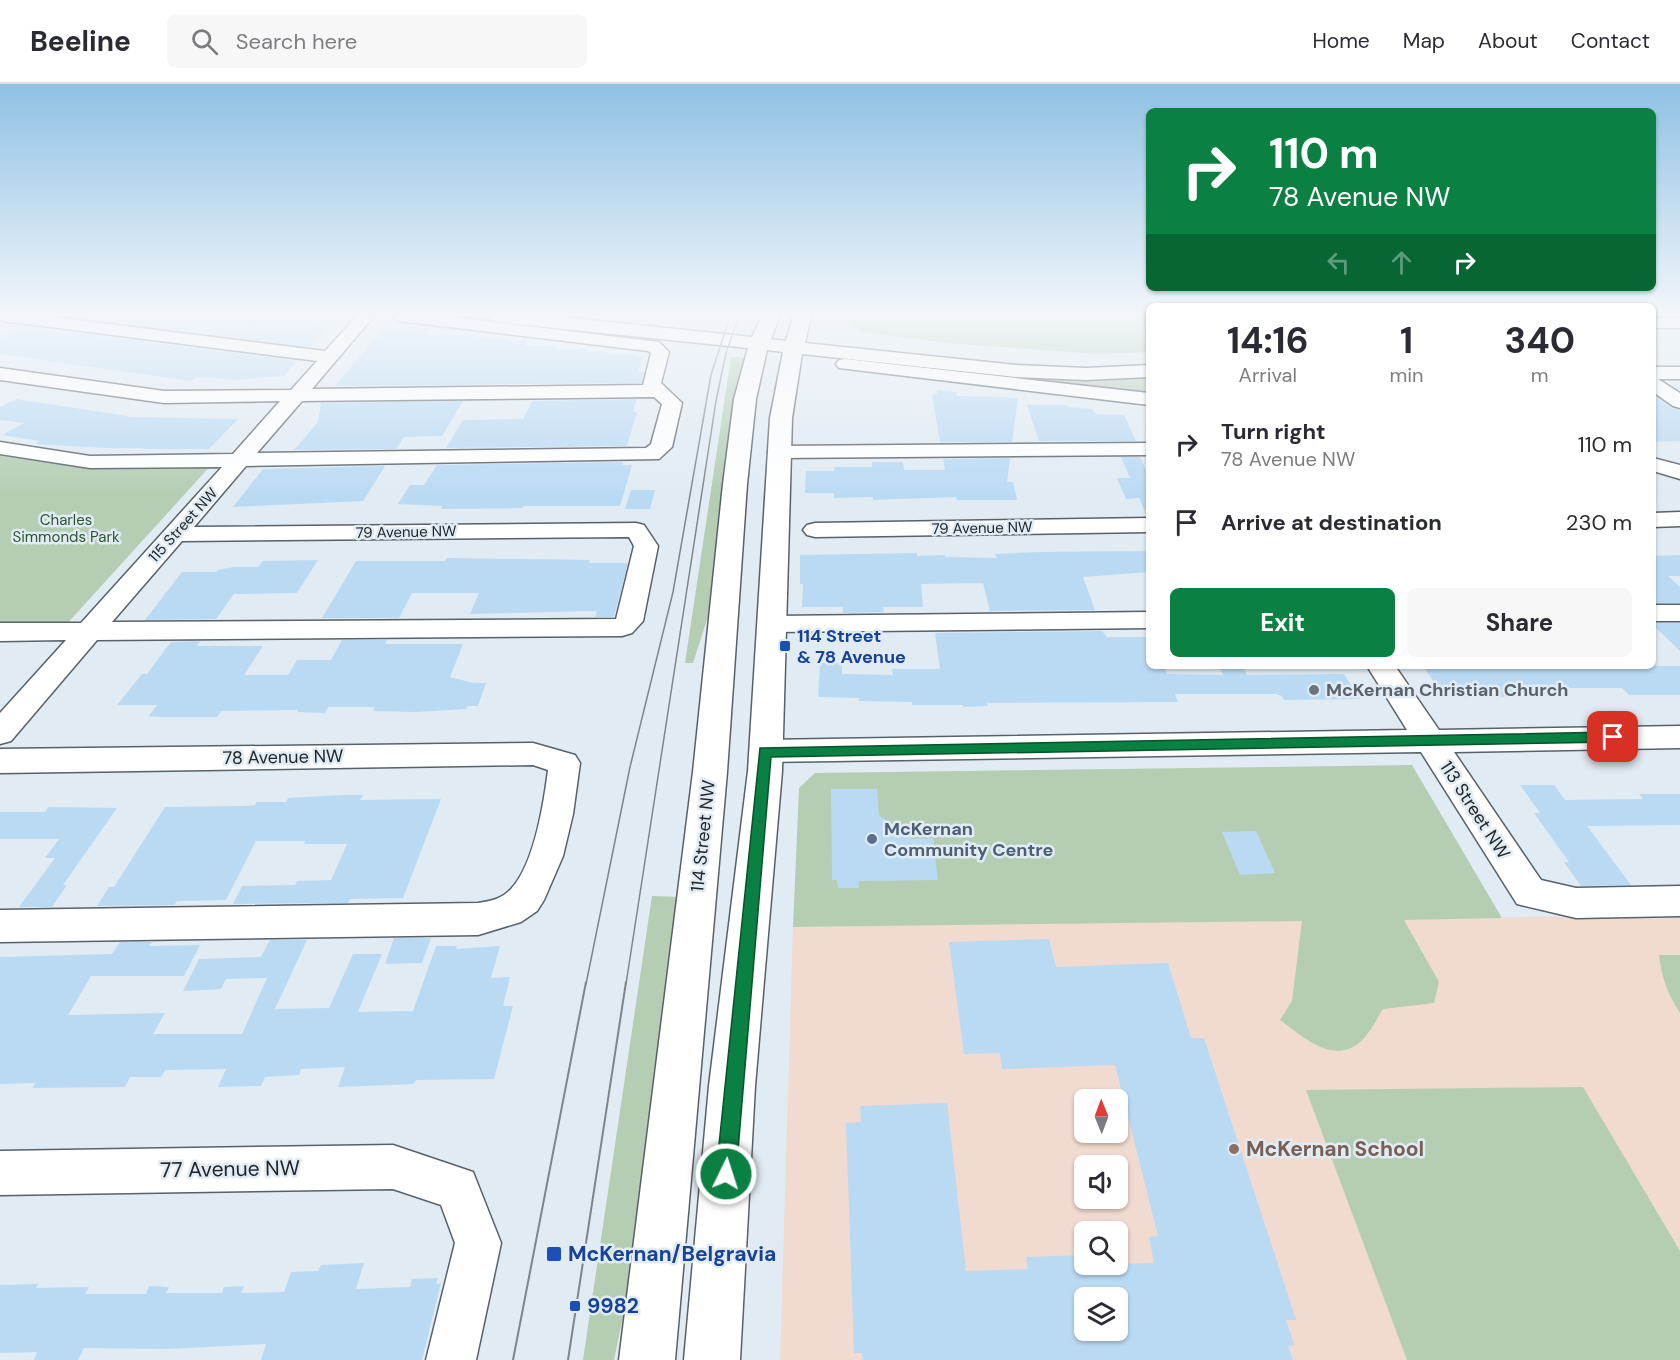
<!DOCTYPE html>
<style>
body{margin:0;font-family:"DM Sans",sans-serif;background:#f7f7f7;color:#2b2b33;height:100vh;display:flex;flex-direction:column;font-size:22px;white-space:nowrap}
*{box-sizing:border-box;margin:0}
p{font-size:20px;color:#7c7c81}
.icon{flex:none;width:33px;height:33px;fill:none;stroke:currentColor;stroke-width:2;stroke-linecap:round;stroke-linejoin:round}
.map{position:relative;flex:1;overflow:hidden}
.details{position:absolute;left:1146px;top:219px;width:510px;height:366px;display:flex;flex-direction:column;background:#fff;border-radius:9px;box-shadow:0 2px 4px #0004}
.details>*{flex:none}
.banner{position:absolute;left:1146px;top:24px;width:510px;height:183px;border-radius:9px;box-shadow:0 2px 4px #0004;background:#0b8043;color:#fff;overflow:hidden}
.needle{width:39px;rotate:359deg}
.controls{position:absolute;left:1074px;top:1005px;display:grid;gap:12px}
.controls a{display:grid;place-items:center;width:54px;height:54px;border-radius:9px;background:#fff;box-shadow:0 2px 4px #0004;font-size:30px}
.pin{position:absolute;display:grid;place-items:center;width:51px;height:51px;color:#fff;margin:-26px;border-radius:12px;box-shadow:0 3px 9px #0006}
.me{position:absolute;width:66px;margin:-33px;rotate:4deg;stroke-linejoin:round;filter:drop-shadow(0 0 4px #0008)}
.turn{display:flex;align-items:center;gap:21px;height:126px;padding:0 24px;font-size:27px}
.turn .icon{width:78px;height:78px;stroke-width:2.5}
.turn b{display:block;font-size:42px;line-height:51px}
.lanes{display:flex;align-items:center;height:57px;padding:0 24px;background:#0003;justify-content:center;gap:30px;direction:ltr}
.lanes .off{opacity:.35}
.eta{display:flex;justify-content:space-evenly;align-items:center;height:102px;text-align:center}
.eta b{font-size:36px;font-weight:700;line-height:42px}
.primary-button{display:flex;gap:12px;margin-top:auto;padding:12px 24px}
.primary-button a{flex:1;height:69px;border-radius:9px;background:#0b8043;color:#fff;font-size:24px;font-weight:700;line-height:69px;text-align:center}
.primary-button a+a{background:#f7f7f7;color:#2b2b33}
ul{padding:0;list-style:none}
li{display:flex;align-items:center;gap:18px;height:78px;padding:0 24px}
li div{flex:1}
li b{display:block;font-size:22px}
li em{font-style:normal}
header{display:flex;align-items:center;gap:36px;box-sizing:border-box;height:84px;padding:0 30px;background:#fff;border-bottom:2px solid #e1e1e2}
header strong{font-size:28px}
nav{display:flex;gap:33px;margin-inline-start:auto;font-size:21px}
.search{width:420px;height:54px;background:#f7f7f7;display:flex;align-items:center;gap:15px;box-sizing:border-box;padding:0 21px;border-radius:9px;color:#7c7c81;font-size:22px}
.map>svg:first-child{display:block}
.education{fill:#f1dacf;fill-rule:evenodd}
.green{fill:#b4cdb3}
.building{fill:#badaf4;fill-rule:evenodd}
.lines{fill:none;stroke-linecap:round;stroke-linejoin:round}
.minor-casing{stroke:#586168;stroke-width:3}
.major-casing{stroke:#586168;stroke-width:3}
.minor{fill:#fff;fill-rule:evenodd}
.major{fill:#fff;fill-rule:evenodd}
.tram-far1{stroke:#7f868b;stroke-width:1.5}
.tram{stroke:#7f868b;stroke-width:2}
.route{fill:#0b8043;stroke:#07532c;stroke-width:1.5}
.transit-dot{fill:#1a4fb4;stroke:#e1ebf3;stroke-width:2}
.worship-dot{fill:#6b7280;stroke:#e1ebf3;stroke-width:2}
.service-dot{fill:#5c6f8a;stroke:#e1ebf3;stroke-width:2}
.education-dot{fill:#8d6e63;stroke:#e1ebf3;stroke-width:2}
.labels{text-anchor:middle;stroke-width:5;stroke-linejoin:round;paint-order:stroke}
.far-park-label{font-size:15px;fill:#2d552d;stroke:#e1ebf3}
.far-street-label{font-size:15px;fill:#222629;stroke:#e1ebf3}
.transit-label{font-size:18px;font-weight:bold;fill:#164399;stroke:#e1ebf3;text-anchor:start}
.worship-label{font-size:18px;font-weight:bold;fill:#5b616d;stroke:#e1ebf3;text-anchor:start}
.street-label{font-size:18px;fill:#222629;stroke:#e1ebf3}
.service-label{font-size:18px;font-weight:bold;fill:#4e5e75;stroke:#e1ebf3;text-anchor:start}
.near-education-label{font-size:21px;font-weight:bold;fill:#785e54;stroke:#e1ebf3;text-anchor:start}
.near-street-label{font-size:21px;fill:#222629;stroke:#e1ebf3}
.near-transit-label{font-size:21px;font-weight:bold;fill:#164399;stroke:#e1ebf3;text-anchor:start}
</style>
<header>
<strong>Beeline</strong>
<div class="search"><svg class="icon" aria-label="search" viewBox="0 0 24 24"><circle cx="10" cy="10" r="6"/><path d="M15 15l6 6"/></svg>Search here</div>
<nav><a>Home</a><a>Map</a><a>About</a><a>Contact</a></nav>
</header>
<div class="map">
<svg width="1680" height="1276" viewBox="0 0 1680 1276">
<rect width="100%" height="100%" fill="#e1ebf3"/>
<path class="education" d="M 1680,831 L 1680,1276 L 780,1276 L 793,843 ZM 1084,1016 L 1118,1016 L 1118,1048 L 1084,1048 ZM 1084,1082 L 1118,1082 L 1118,1114 L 1084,1114 ZM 1084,1148 L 1118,1148 L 1118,1180 L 1084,1180 ZM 1084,1214 L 1118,1214 L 1118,1246 L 1084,1246 Z"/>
<g class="green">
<polygon points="834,232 1149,232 1149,268 1098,270 946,259 863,248"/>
<polygon points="731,273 743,273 745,278 712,520 693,579 685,579"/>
<polygon points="1003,293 1096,297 1149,294 1149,311"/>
<polygon points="0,368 213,379 64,543 0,543"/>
<path d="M 1412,681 L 1502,834 L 1404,836 L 1439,898 L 1434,919 L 1383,925 C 1376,936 1369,951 1359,959 C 1332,981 1301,951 1280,936 L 1292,917 L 1302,837 L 793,843 L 799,704 L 815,689 Z"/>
<polygon points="652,812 679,813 628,1208 614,1276 583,1276"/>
<path d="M 1659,871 L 1680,871 L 1680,929 C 1668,911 1661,892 1659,871 Z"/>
<polygon points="1583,1003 1680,1167 1680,1276 1407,1276 1306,1006"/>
</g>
<g class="building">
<polygon points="67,232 276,232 331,238 309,263"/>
<polygon points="24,242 297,277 284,292 234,296 197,293 191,297 0,270 0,253"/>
<polygon points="428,244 423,251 477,251 476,253 507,255 505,257 527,257 524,262 558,262 557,265 587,265 586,268 608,268 607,271 635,270 634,272 643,272 638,288 644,288 641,299 335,302 383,245"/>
<polygon points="937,306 956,308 957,312 1018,314 1012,358 940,358 932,311 938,310"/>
<polygon points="1653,311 1672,324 1680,326 1680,357 1653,358"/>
<polygon points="16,315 128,332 126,333 238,335 209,365 143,365 145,364 107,364 35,360 40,357 2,351 24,339 0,336 0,323"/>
<polygon points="637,315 633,328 637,328 627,362 446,364 463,336 523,335 532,317"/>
<polygon points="463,317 442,352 404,353 396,365 294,366 318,338 321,319"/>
<polygon points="1027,321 1067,321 1068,323 1092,325 1095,330 1124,331 1136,357 1039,357"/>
<polygon points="1121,373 1140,373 1149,392 1149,432 1147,432 1139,414 1126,415 1117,394 1130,394"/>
<polygon points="1010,374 1007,398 1013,398 1017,416 957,416 956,413 873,416 873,413 834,414 834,409 805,409 806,387 834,387 834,383 872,383 872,378 903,378 904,386 945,386 943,375"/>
<polygon points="623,378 622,381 632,381 620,422 524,422 522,424 441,425 442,422 398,420 410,401 424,401 437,381"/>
<polygon points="385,382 363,417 233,423 263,385"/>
<polygon points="631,406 655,406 650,425 625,425"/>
<polygon points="1145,467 1149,476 1149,488 1083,493 1095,526 990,527 983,499 921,500 923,523 883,523 884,528 843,529 843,523 802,523 803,500 800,500 800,471 917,469 917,472 945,471 946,473 997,474 995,470 1039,468"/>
<polygon points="1680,471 1680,492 1668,492 1680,503 1680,519 1653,519 1653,472"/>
<polygon points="447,474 590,476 589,479 628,479 614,533 595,533 597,527 470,530 479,509 412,509 399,534 322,534 356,477 445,477"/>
<polygon points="318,476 297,509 234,510 216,535 145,536 182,488 216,488 218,486 233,483 258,483 263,477"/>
<polygon points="1653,539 1680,539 1680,567 1653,541"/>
<polygon points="1102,547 1107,553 1149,553 1149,582 1164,582 1167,590 1223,591 1220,585 1244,585 1247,591 1344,590 1360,615 1284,616 1282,612 1276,610 1175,610 1178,618 987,619 988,622 963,623 963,621 912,621 912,618 859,617 859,614 818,613 820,579 842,579 842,590 893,591 892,585 940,585 935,549"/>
<polygon points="342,556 387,556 385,560 463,560 450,593 473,599 486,599 478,622 468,622 466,625 416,628 373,627 375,623 328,623 325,629 297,628 298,626 221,627 217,633 159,633 149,632 157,621 117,621 142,590 147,590 171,558 200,557 197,562 263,562 244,591 288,591 297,576 331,576"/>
<polygon points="1423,582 1680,582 1680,611 1629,611 1622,604 1558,604 1533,605 1538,612 1445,614"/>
<polygon points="1520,701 1554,701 1565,716 1643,715 1639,710 1680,710 1680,741 1587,742 1631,801 1581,802 1564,778 1569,778 1534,729 1540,729"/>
<polygon points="831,705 877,705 879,731 912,755 933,754 938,796 859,797 859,804 838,804 837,796 832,796"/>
<polygon points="342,711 363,711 360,716 441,715 403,814 350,815 348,819 233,820 242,802 295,801 297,797 331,796 347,760 304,760 305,757 256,757 226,816 177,817 174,821 97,822 109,803 114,803 165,723 244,722 255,721 256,718 286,718 288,714"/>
<polygon points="48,723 117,724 63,801 67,801 52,823 19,823 55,774 45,774 59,755 0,755 0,728 45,728"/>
<polygon points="1256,747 1275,789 1240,791 1222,748"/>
<polygon points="394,854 431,854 422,879 385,880"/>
<path d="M 1049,855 L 1056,883 L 1168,879 L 1191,954 L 1204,954 L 1296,1236 L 1286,1236 L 1294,1261 L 1288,1262 L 1293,1276 L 863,1276 L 862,1269 L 854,1269 L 846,1039 L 861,1038 L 860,1022 L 947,1019 L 966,1187 L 1028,1185 L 1026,1173 L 1084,1171 L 1084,1181 L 1154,1179 L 1149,1153 L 1158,1152 L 1115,981 L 1002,985 L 1000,969 L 964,970 L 949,858 ZM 1084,1214 L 1118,1214 L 1118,1246 L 1084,1246 Z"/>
<polygon points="270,856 307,856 275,925 329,924 353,870 382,870 358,928 413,927 436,862 457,862 456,865 500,862 491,894 510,893 503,922 513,922 494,995 416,996 414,1000 338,1003 345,983 301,985 299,991 265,993 261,1002 218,1003 226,985 165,986 161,993 130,993 125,1003 32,1004 35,999 0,1000 0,873 112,870 120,858 152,858 149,862 200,861 184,892 91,892 68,931 165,929 153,950 242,950 267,894 226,895 221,905 183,907 199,875 261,873"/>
<polygon points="364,1179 356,1205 410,1203 412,1195 438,1194 436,1200 441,1199 422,1276 261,1276 266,1260 168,1265 84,1264 78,1276 34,1276 37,1268 0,1269 0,1201 38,1200 36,1204 89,1203 85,1210 146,1210 149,1202 169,1203 166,1209 222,1209 224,1203 244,1202 241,1209 284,1208 291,1188 318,1187 321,1181"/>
</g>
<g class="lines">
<g class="minor-casing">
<g id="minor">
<path d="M 0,232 L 45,232 L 325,267 L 357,232 L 374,232 L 312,305 L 643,301 L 651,269 L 648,267 L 399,237 L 391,232 L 444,232 L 659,258 L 669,268 L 661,299 L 682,319 L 672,363 L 659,375 L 246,382 L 194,443 L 636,439 L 644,441 L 658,462 L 643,537 L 632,549 L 622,552 L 97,556 L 11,657 L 0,660 L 0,629 L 66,556 L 0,557 L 0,539 L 81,539 L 222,383 L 90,384 L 0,370 L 0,358 L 90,372 L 233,370 L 280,317 L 164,319 L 0,296 L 0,284 L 164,307 L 291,306 L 317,277 L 3,237 L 0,236 ZM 654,313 L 662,320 L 651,360 L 646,364 L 257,369 L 302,317 ZM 629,453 L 634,462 L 616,535 L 112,538 L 182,457 Z"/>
<rect x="1653" y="234" width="27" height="10"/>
<polygon points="845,275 1149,309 1149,321 839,284 836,280 839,276"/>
<polygon points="1653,283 1680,283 1680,295 1658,295 1680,309 1680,324 1673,322 1653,308"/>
<polygon points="1149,359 1149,371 779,374 772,372 768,368 772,364 779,362"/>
<polygon points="1653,374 1680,381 1680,395 1653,387"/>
<polygon points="1680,428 1680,442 1653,443 1653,429"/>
<polygon points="1149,434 1149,448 815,453 807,451 803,446 807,441 815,439"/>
<rect x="1653" y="521" width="27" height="16"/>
<polygon points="1149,528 1149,544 772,548 763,546 759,540 763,534 772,532"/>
<polygon points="1367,582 1395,582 1439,646 1680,642 1680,664 1454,668 1541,796 1576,804 1680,802 1680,832 1576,834 1517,820 1421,668 765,678 754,675 750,667 754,659 765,656 1407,646"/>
<path d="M 533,659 L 575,671 L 580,679 L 573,730 L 563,772 L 544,816 L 537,827 L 521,838 L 478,851 L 0,858 L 0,826 L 478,819 C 491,817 502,815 511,805 C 534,781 544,718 548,686 L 533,681 L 0,689 L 0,665 Z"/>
<polygon points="393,1061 473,1088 501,1159 476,1276 426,1276 455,1159 441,1121 393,1105 0,1111 0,1067"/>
</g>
</g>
<g class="major-casing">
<polygon id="major" points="488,232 552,232 752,253 762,232 780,232 771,255 786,257 793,232 811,232 805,259 1016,281 1086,284 1149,281 1149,293 1086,296 1016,293 802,270 792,334 782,687 755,1002 740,1276 684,1276 709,1002 748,687 770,334 783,268 767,266 756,315 747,400 727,688 675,1276 619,1276 693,688 723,400 734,315 748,264 497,238 490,236"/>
</g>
<use href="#minor" class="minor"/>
<use href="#major" class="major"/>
<g class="tram-far1">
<polyline points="586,900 630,683 673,508 711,291 730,232"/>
<polyline points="626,900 716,317 726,269 739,232"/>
</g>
<g class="tram">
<polyline points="513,1276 586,898"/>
<polyline points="568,1276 626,898"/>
</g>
</g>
<linearGradient id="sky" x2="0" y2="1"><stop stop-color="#8fc1e5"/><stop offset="0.56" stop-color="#f2f6fa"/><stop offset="1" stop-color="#f2f6fa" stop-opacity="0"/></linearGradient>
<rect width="1680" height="411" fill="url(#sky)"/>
<polygon class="route" points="1613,648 1620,653 1613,658 771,673 736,1090 733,1098 726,1101 719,1098 716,1090 760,664"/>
<g class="transit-dot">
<rect x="779" y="556" width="12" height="12" rx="3"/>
<rect x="546" y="1162" width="16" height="16" rx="3"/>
<rect x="569" y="1216" width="12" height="12" rx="3"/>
</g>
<circle class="worship-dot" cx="1314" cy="606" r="6"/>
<circle class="service-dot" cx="872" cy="755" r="6"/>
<circle class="education-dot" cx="1234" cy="1065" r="6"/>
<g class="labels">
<g class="far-park-label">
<text x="66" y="441">Charles<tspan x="66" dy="17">Simmonds Park</tspan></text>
</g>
<g class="far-street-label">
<text transform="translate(183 441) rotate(-48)" y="5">115 Street NW</text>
<text transform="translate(982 444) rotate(-1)" y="5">79 Avenue NW</text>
<text transform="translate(406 448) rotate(-1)" y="5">79 Avenue NW</text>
</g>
<g class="transit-label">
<text x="797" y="558">114 Street<tspan x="797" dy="21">&amp; 78 Avenue</tspan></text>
</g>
<g class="worship-label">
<text x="1326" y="612">McKernan Christian Church</text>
</g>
<g class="street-label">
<text transform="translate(283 673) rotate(-1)" y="6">78 Avenue NW</text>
<text transform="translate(1475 726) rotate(57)" y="6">113 Street NW</text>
<text transform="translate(703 752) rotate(-84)" y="6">114 Street NW</text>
</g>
<g class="service-label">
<text x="884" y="751">McKernan<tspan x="884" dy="21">Community Centre</tspan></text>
</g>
<g class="near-education-label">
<text x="1246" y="1072">McKernan School</text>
</g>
<g class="near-street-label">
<text transform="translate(230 1085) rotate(-1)" y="7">77 Avenue NW</text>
</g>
<g class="near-transit-label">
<text x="568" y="1177">McKernan/Belgravia</text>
<text x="587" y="1229">9982</text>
</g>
</g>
</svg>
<div class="controls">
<a><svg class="needle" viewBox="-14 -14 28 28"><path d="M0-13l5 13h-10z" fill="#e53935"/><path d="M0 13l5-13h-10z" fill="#7c7c81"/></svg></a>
<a><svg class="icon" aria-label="sound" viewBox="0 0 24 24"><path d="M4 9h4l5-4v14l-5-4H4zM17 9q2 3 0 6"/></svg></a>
<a><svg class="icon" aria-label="search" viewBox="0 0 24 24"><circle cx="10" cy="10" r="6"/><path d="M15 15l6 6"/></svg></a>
<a><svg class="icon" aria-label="layers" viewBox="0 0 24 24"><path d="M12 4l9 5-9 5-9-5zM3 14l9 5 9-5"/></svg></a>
</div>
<div class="pin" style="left:1613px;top:653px;background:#d93025"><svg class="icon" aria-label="arrive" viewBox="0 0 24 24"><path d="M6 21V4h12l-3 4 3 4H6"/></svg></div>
<svg class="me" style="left:726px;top:1090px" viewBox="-20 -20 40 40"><circle r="17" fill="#0b8043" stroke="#fff" stroke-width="3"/><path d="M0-11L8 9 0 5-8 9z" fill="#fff"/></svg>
<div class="banner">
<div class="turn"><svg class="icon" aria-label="right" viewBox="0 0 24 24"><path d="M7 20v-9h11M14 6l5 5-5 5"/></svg><div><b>110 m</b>78 Avenue NW</div></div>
<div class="lanes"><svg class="icon off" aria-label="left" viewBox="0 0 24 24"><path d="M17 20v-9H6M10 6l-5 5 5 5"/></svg><svg class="icon off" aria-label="ahead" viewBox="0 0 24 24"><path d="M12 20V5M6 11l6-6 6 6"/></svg><svg class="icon" aria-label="right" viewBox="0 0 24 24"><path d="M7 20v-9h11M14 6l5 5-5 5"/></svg></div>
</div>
<section class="details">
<div class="eta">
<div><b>14:16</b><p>Arrival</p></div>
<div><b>1</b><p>min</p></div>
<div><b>340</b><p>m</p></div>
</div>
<ul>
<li><svg class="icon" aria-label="right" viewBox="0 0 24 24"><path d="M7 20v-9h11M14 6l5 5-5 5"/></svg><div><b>Turn right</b><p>78 Avenue NW</p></div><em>110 m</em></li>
<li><svg class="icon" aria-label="arrive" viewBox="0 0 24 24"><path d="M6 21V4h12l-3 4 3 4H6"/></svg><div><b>Arrive at destination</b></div><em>230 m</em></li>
</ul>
<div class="primary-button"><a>Exit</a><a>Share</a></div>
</section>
</div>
